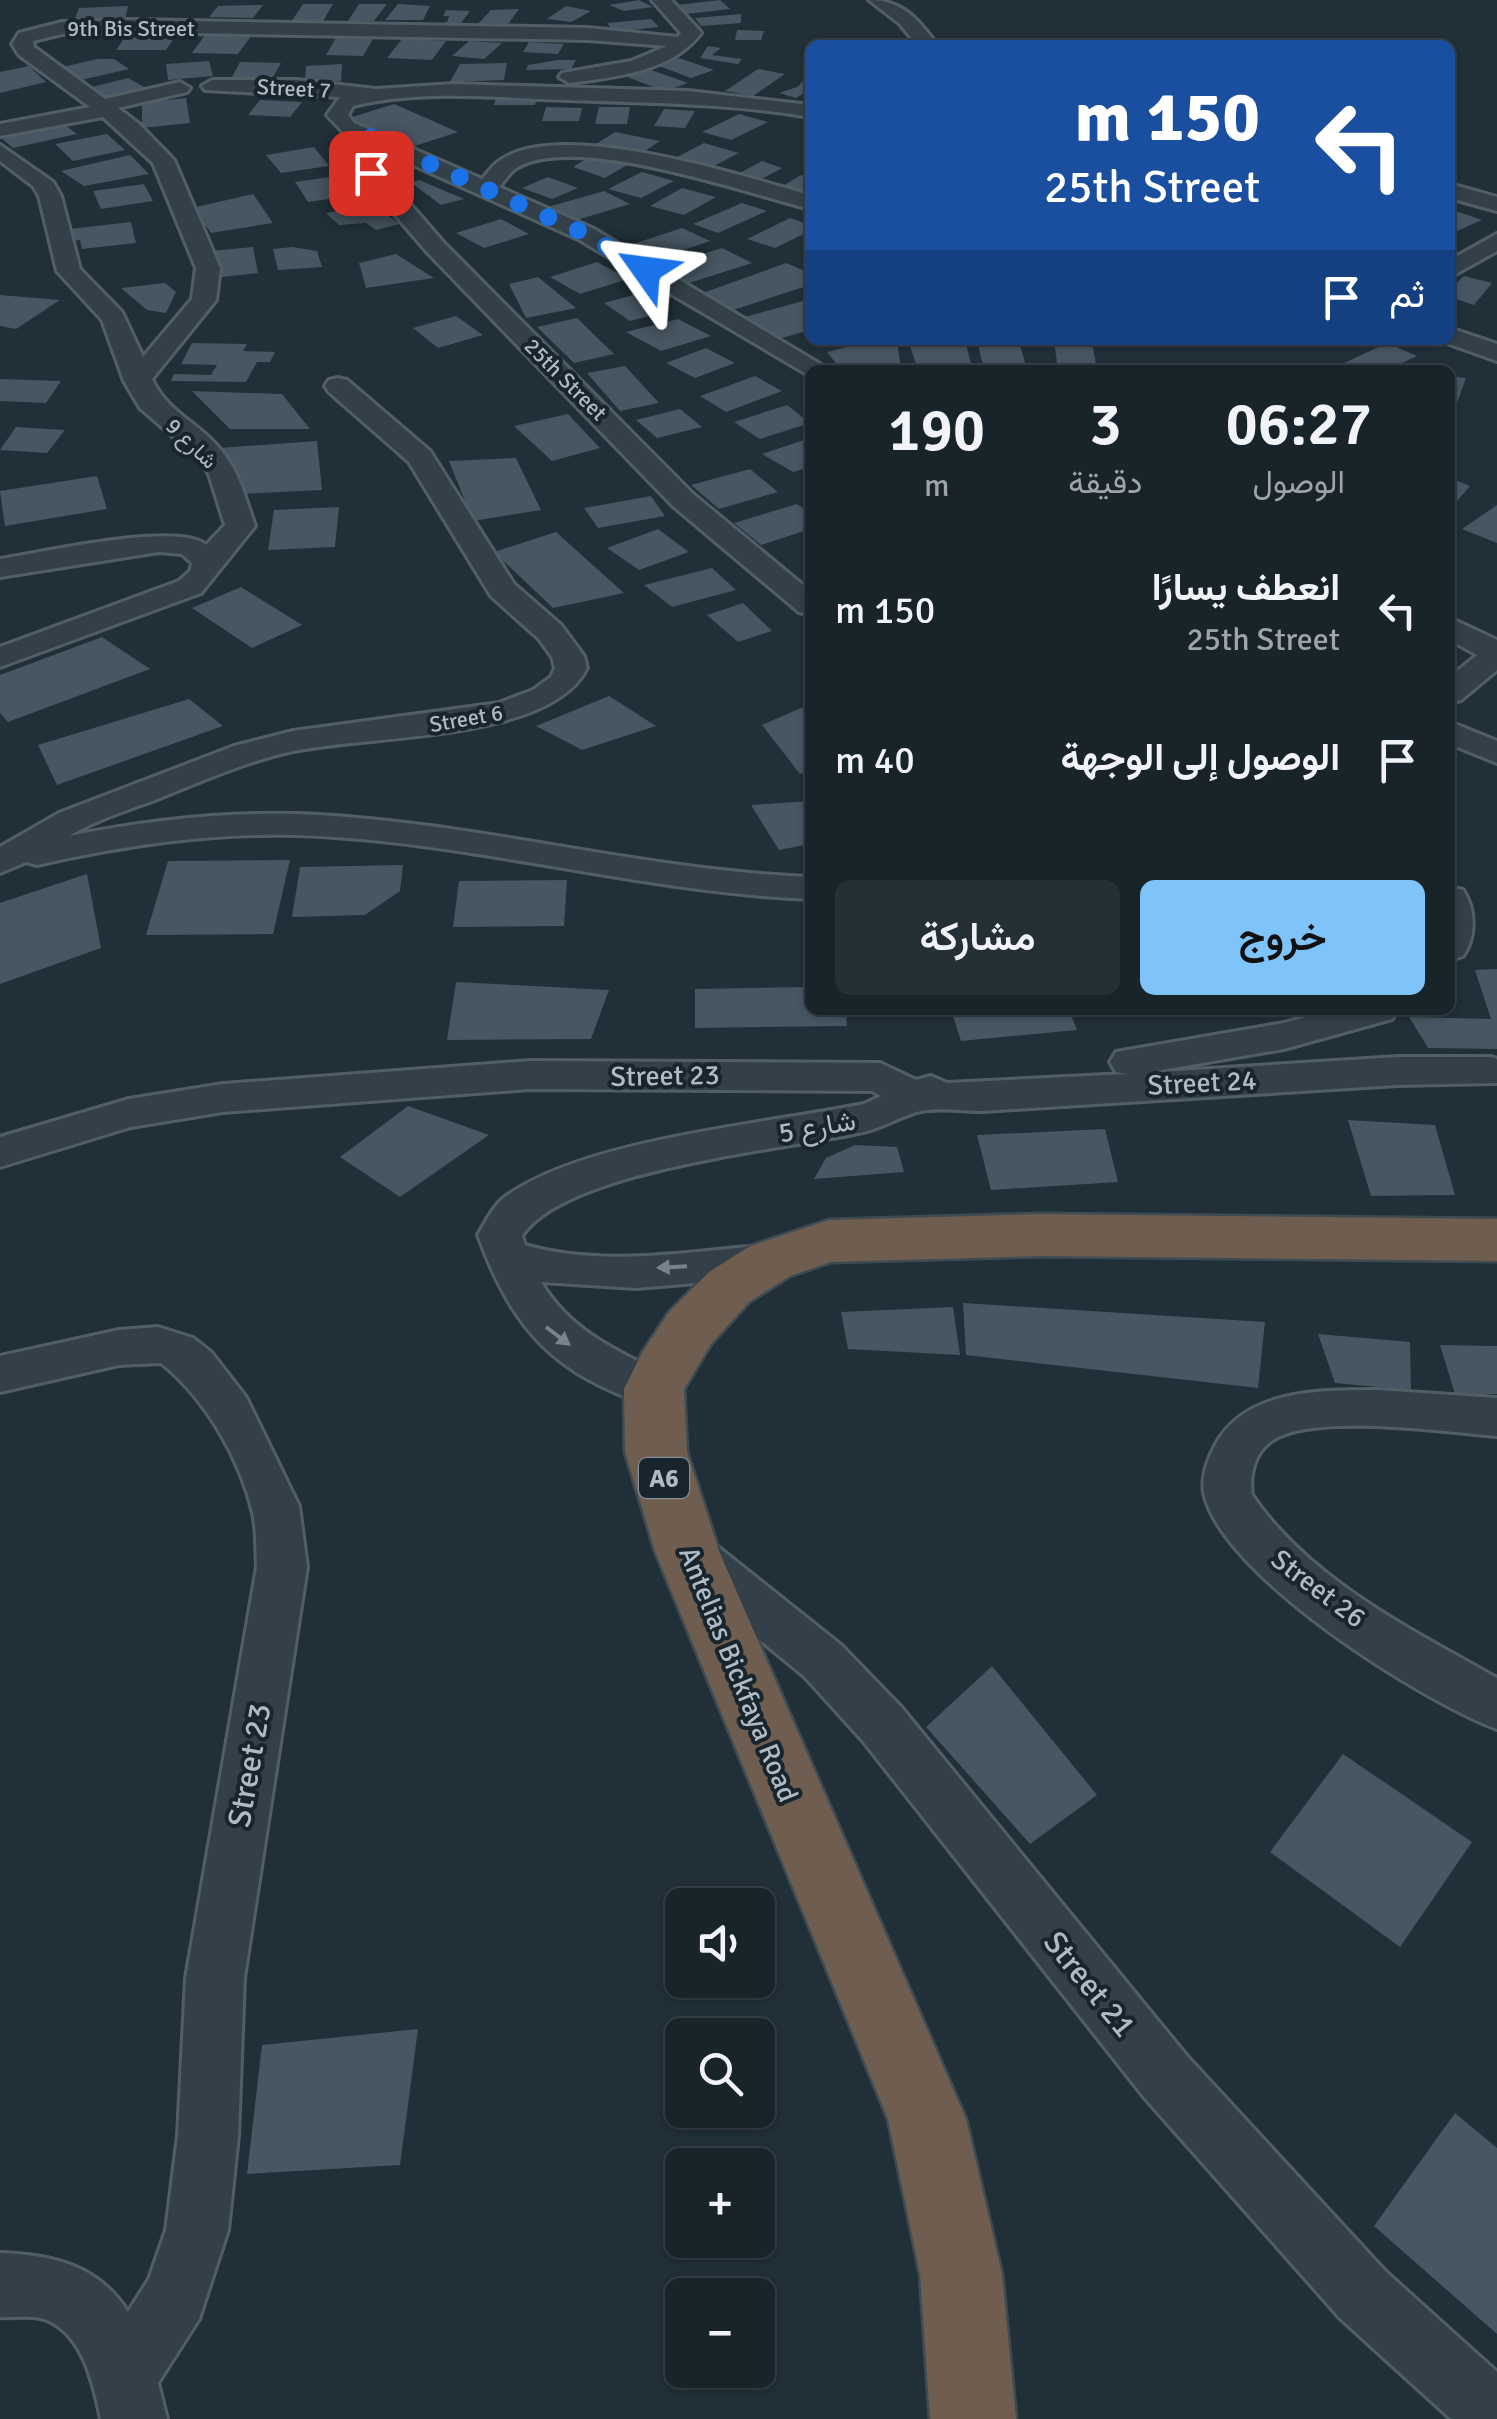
<!DOCTYPE html>
<html lang="ar">
<meta charset="utf-8">
<style>
body{margin:0;font-family:Signika,Vazirmatn,sans-serif;background:#252f36;color:#f1f3f6;direction:rtl;height:100vh;display:flex;flex-direction:column;font-size:38px;white-space:nowrap}
*{box-sizing:border-box;margin:0}
p{font-size:32px;color:#9fa4a8}
.icon{flex:none;width:55px;height:55px;fill:none;stroke:currentColor;stroke-width:2;stroke-linecap:round;stroke-linejoin:round}
.map{position:relative;flex:1;overflow:hidden;direction:ltr}
.details{position:absolute;left:805px;top:365px;width:650px;height:650px;display:flex;flex-direction:column;background:#18232a;border-radius:15px;box-shadow:0 2px 8px #0004,0 0 0 2px #364047;direction:rtl}
.details>*{flex:none}
.banner{position:absolute;left:805px;top:40px;width:650px;height:305px;border-radius:15px;box-shadow:0 2px 8px #0004,0 0 0 2px #364047;direction:rtl;background:#1a4fa0;color:#fff;overflow:hidden}
.fabs{position:absolute;left:665px;top:1888px;display:grid;gap:20px}
.fabs a{display:grid;place-items:center;width:110px;height:110px;border-radius:15px;background:#18232a;box-shadow:0 2px 8px #0004,0 0 0 2px #364047;font-size:50px}
.pin{position:absolute;display:grid;place-items:center;width:85px;height:85px;color:#fff;margin:-42px;border-radius:20px;box-shadow:0 5px 15px #0006}
.me{position:absolute;width:110px;margin:-55px;rotate:301deg;stroke-linejoin:round;filter:drop-shadow(0 0 8px #0008)}
.turn{display:flex;align-items:center;gap:35px;height:210px;padding:0 30px;font-size:45px}
.turn .icon{width:130px;height:130px;stroke-width:2.5}
.turn b{display:block;font-size:70px;line-height:85px}
.then{display:flex;align-items:center;height:95px;padding:0 30px;background:#0003;gap:20px;font-size:38px}
.eta{display:flex;justify-content:space-evenly;align-items:center;height:170px;text-align:center}
.eta b{font-size:60px;font-weight:600;line-height:70px}
.primary-button{display:flex;gap:20px;margin-top:auto;padding:20px 30px}
.primary-button a{flex:1;height:115px;border-radius:15px;background:#7ec3fa;color:#111;font-size:40px;font-weight:600;line-height:115px;text-align:center}
.primary-button a+a{background:#252f36;color:#f1f3f6}
ul{padding:0;list-style:none}
li{display:flex;align-items:center;gap:30px;height:150px;padding:0 30px}
li div{flex:1}
li b{display:block;font-size:38px}
li em{font-style:normal}
.map>svg:first-child{display:block}
.building{fill:#465662}
.lines{fill:none;stroke-linecap:round;stroke-linejoin:round}
.minor-casing{stroke:#515e66;stroke-width:6}
.highway-casing{stroke:#3e4b53;stroke-width:5}
.minor{fill:#334049;fill-rule:evenodd}
.highway{fill:#6f5e50;fill-rule:evenodd}
.oneway{fill:#77848d}
.route{stroke:#1a73e8;stroke-width:18;stroke-dasharray:0 32.4}
.labels{text-anchor:middle;stroke-width:8;stroke-linejoin:round;paint-order:stroke}
.far-street-label{font-size:22px;fill:#aebbc5;stroke:#19252d}
.shield{fill:#19252d;stroke:#818e97;stroke-width:2.5}
.shield-label{font-size:25px;font-weight:bold;fill:#aebbc5}
.street-label{font-size:28px;fill:#aebbc5;stroke:#19252d}
.near-street-label{font-size:32px;fill:#aebbc5;stroke:#19252d}
</style>
<div class="map">
<svg width="1497" height="2419" viewBox="0 0 1497 2419">
<rect width="100%" height="100%" fill="#202f38"/>
<g class="building">
<polygon points="639,0 653,7 624,11 609,5"/>
<polygon points="720,0 730,9 687,14 677,5"/>
<polygon points="303,4 333,4 322,23 291,22"/>
<polygon points="359,4 387,4 374,21 348,21"/>
<polygon points="398,4 430,6 423,20 385,20"/>
<polygon points="252,5 263,5 253,18 209,17 218,6"/>
<polygon points="128,6 125,20 74,22 79,8"/>
<polygon points="566,6 591,11 571,22 547,19"/>
<polygon points="519,9 503,31 476,26 491,10"/>
<polygon points="446,10 470,11 459,26 436,25 447,22 449,16 443,16"/>
<polygon points="741,14 741,23 701,26 695,18"/>
<polygon points="651,19 659,27 614,32 607,23"/>
<polygon points="737,30 740,30 764,31 761,40 735,40"/>
<polygon points="205,35 251,36 238,54 192,53"/>
<polygon points="125,37 174,38 166,50 116,50"/>
<polygon points="336,38 373,39 363,56 326,55"/>
<polygon points="402,39 446,41 432,60 387,58"/>
<polygon points="469,41 502,43 484,59 452,56"/>
<polygon points="529,42 564,44 558,54 523,52"/>
<polygon points="708,46 721,48 712,55 742,59 738,64 700,58"/>
<polygon points="679,58 714,70 691,78 656,65"/>
<polygon points="97,59 114,59 129,69 81,80 63,67"/>
<polygon points="558,60 576,60 571,69 526,70 528,65"/>
<polygon points="209,61 213,76 168,80 166,64"/>
<polygon points="240,62 281,63 272,79 231,79"/>
<polygon points="507,63 504,80 450,82 460,64"/>
<polygon points="342,64 341,81 305,82 306,66"/>
<polygon points="29,66 46,82 0,93 0,72"/>
<polygon points="643,67 688,83 664,91 622,75"/>
<polygon points="758,69 785,74 753,96 725,91"/>
<polygon points="128,78 148,89 103,100 84,89"/>
<polygon points="804,80 810,81 810,90 796,98 779,93 797,87"/>
<polygon points="496,97 537,98 535,105 494,105"/>
<polygon points="186,98 190,123 142,128 142,103"/>
<polygon points="260,100 302,102 290,117 248,115"/>
<polygon points="394,104 458,132 412,147 349,118"/>
<polygon points="546,107 582,108 579,121 542,121"/>
<polygon points="599,107 630,107 627,124 595,124"/>
<polygon points="664,109 695,111 685,128 654,126"/>
<polygon points="739,114 768,122 731,140 702,132"/>
<polygon points="61,122 77,134 13,148 0,137"/>
<polygon points="615,132 660,141 642,153 596,144"/>
<polygon points="107,134 125,150 73,161 55,144"/>
<polygon points="704,143 739,153 712,167 677,157"/>
<polygon points="314,147 329,166 281,173 266,155"/>
<polygon points="130,155 149,174 84,186 61,171"/>
<polygon points="589,157 627,165 605,178 573,167"/>
<polygon points="762,161 782,168 760,180 736,175"/>
<polygon points="642,172 674,181 641,198 608,189"/>
<polygon points="343,175 356,195 308,202 295,182"/>
<polygon points="801,175 810,178 810,197 778,189"/>
<polygon points="548,177 578,188 552,199 522,188"/>
<polygon points="419,180 464,199 441,205 410,182"/>
<polygon points="144,184 153,201 101,209 93,191"/>
<polygon points="682,188 716,197 684,215 650,206"/>
<polygon points="604,191 630,204 570,222 544,208"/>
<polygon points="253,194 273,223 211,233 192,208"/>
<polygon points="742,203 767,211 718,233 693,224"/>
<polygon points="373,204 399,224 376,230 366,223 339,225 326,213"/>
<polygon points="1450,209 1482,220 1450,234"/>
<polygon points="790,218 810,225 810,231 775,248 747,239"/>
<polygon points="501,219 529,234 484,248 456,233"/>
<polygon points="131,222 136,243 82,249 80,240 72,241 70,229"/>
<polygon points="682,228 710,241 652,261 624,247"/>
<polygon points="253,247 258,273 214,278 210,251"/>
<polygon points="292,247 317,251 322,267 278,270 273,249"/>
<polygon points="722,248 752,263 689,283 659,268"/>
<polygon points="396,254 434,278 366,288 359,263"/>
<polygon points="597,262 628,279 580,294 550,277"/>
<polygon points="786,263 810,273 810,285 730,311 700,294"/>
<polygon points="1464,276 1492,283 1474,305 1450,297 1450,289"/>
<polygon points="538,277 576,308 526,318 509,284"/>
<polygon points="165,283 176,292 166,313 147,310 121,288"/>
<polygon points="637,294 664,312 630,321 604,303"/>
<polygon points="0,295 60,300 16,329 0,326"/>
<polygon points="810,299 810,330 778,339 745,317"/>
<polygon points="456,316 483,335 438,348 413,328"/>
<polygon points="577,318 614,354 574,363 537,327"/>
<polygon points="678,319 711,336 661,351 626,332"/>
<polygon points="874,340 897,340 901,370 841,370 827,352"/>
<polygon points="908,340 965,340 972,368 918,370"/>
<polygon points="1054,341 1092,342 1097,370 1058,370"/>
<polygon points="192,343 247,344 243,351 275,352 270,362 257,362 246,382 171,381 174,374 211,375 217,365 181,364"/>
<polygon points="1387,343 1417,356 1387,370 1360,370 1344,363"/>
<polygon points="978,345 1020,345 1027,370 984,370"/>
<polygon points="706,348 735,363 695,378 666,363"/>
<polygon points="625,366 659,403 620,411 587,373"/>
<polygon points="755,376 782,391 726,412 700,396"/>
<polygon points="1450,376 1466,378 1457,403 1450,402"/>
<polygon points="0,379 61,381 46,403 0,401"/>
<polygon points="192,391 282,394 310,429 230,429"/>
<polygon points="787,405 810,423 760,439 734,422"/>
<polygon points="680,409 702,427 657,438 636,420"/>
<polygon points="568,414 600,448 552,461 514,426"/>
<polygon points="16,427 65,430 47,453 0,450"/>
<polygon points="810,438 810,467 793,472 762,454"/>
<polygon points="317,441 322,490 238,494 219,448"/>
<polygon points="516,458 541,510 473,521 449,461"/>
<polygon points="750,469 778,492 719,509 691,485"/>
<polygon points="97,476 107,509 5,526 0,491"/>
<polygon points="1450,478 1470,486 1450,509"/>
<polygon points="651,496 665,516 598,528 584,508"/>
<polygon points="797,504 810,513 810,529 761,545 734,523"/>
<polygon points="1497,505 1497,543 1462,529"/>
<polygon points="339,507 335,547 268,550 274,510"/>
<polygon points="658,529 689,552 639,570 607,548"/>
<polygon points="556,532 624,593 553,608 494,552"/>
<polygon points="712,568 736,590 672,607 644,585"/>
<polygon points="241,587 302,625 252,648 192,608"/>
<polygon points="743,603 772,631 738,642 707,615"/>
<polygon points="102,637 150,669 8,722 0,713 0,675"/>
<polygon points="609,696 656,726 582,750 536,726"/>
<polygon points="189,699 223,726 57,785 38,745"/>
<polygon points="810,704 810,771 800,774 762,725"/>
<polygon points="810,801 810,844 779,850 751,805"/>
<polygon points="290,860 273,934 146,935 168,861"/>
<polygon points="403,865 400,891 365,915 292,917 300,867"/>
<polygon points="87,874 101,948 0,984 0,903"/>
<polygon points="567,880 564,926 453,927 459,881"/>
<polygon points="1497,969 1497,1049 1428,1048 1409,1017 1491,1019 1475,970"/>
<polygon points="456,982 609,990 591,1039 447,1040"/>
<polygon points="810,987 810,1010 846,1010 847,1026 695,1028 695,989"/>
<polygon points="951,1010 1069,1010 1077,1030 961,1041"/>
<polygon points="408,1106 489,1135 400,1197 340,1157"/>
<polygon points="1348,1120 1435,1125 1455,1195 1371,1196"/>
<polygon points="1105,1129 1118,1182 991,1190 977,1135"/>
<polygon points="855,1145 897,1147 904,1172 814,1179 826,1158"/>
<polygon points="963,1303 1265,1322 1258,1388 966,1355"/>
<polygon points="953,1307 960,1355 848,1349 841,1312"/>
<polygon points="1318,1334 1410,1342 1411,1390 1335,1383"/>
<polygon points="1440,1345 1497,1346 1497,1394 1455,1394"/>
<polygon points="992,1666 1097,1795 1030,1844 926,1727"/>
<polygon points="1343,1754 1472,1842 1400,1947 1270,1852"/>
<polygon points="418,2029 400,2165 247,2174 262,2045"/>
<polygon points="1455,2113 1497,2148 1497,2334 1374,2226"/>
</g>
<g class="lines">
<g class="minor-casing">
<g id="minor">
<path d="M 652,0 L 671,0 L 698,29 L 701,33 C 672,72 615,77 569,83 L 559,77 L 562,73 L 631,61 L 667,46 L 588,40 L 129,32 L 62,34 L 33,41 L 34,47 L 105,99 L 180,82 L 190,88 L 187,92 L 118,108 L 139,124 L 174,160 L 220,268 L 216,300 L 152,379 C 167,413 202,424 223,453 C 240,474 246,501 255,526 L 201,593 L 0,667 L 0,647 L 179,581 L 190,571 L 192,563 L 182,554 L 159,552 L 0,577 L 0,559 C 40,553 178,521 206,545 L 225,525 L 209,474 L 200,460 L 140,408 L 124,381 L 102,320 L 57,271 L 39,196 L 33,186 L 0,161 L 0,145 L 53,182 L 61,196 L 80,269 L 122,312 L 143,357 L 192,299 L 196,268 L 153,163 L 103,117 L 0,136 L 0,124 L 90,107 L 19,55 L 12,44 L 19,33 L 62,22 L 129,20 L 588,28 L 678,37 L 681,33 Z"/>
<path d="M 869,0 C 902,0 918,19 937,45 L 917,45 L 900,24 Z"/>
<path d="M 212,80 L 297,80 L 376,89 L 454,84 L 688,91 L 810,105 L 810,117 C 729,103 648,103 566,100 C 495,98 422,89 353,106 L 348,115 L 354,123 L 482,179 C 487,174 492,166 498,162 C 557,116 742,176 810,195 L 810,209 C 746,193 571,131 515,169 C 509,173 504,182 499,187 L 594,229 L 830,370 L 810,370 L 810,376 L 578,239 L 362,142 L 371,159 L 444,243 L 693,494 L 810,591 L 810,615 L 799,612 L 673,506 L 428,253 L 353,166 L 340,141 L 345,134 L 327,115 L 340,97 L 205,90 L 202,86 Z"/>
<polygon points="1450,184 1497,197 1497,211 1450,198"/>
<polygon points="1497,234 1497,251 1450,277 1450,260"/>
<polygon points="1450,328 1497,344 1497,361 1441,341 1450,340"/>
<path d="M 338,378 L 347,380 L 430,451 L 514,584 L 561,625 L 584,656 L 587,668 C 550,743 365,734 289,752 C 245,762 202,781 160,798 C 129,810 97,819 69,836 C 143,821 220,812 296,814 C 469,820 637,870 810,877 L 810,899 C 636,892 468,840 295,835 C 207,833 122,846 37,865 L 26,862 L 0,873 L 0,847 L 59,813 L 234,746 L 293,731 L 499,703 L 533,690 L 551,677 L 555,668 L 552,657 L 539,639 L 491,596 L 409,462 L 329,392 L 325,386 L 329,380 Z"/>
<polygon points="1450,618 1497,640 1497,670 1461,700 1450,703 1450,677 1477,655 1450,640"/>
<polygon points="1450,722 1497,741 1497,763 1450,744"/>
<path d="M 1450,887 L 1463,890 C 1476,910 1476,937 1463,956 L 1450,960 Z"/>
<path d="M 1331,1010 L 1397,1010 L 1392,1019 L 1284,1049 L 1144,1073 L 1398,1057 L 1491,1057 L 1497,1059 L 1497,1083 L 1398,1085 L 983,1111 C 964,1111 940,1107 921,1111 C 902,1115 883,1128 863,1132 C 784,1150 566,1169 522,1236 L 525,1245 C 603,1268 691,1251 770,1245 L 785,1249 L 792,1261 L 785,1273 L 770,1277 L 636,1288 L 541,1282 C 570,1331 619,1353 670,1376 L 677,1389 L 670,1402 L 654,1407 C 555,1375 513,1331 478,1235 C 485,1223 494,1205 505,1197 C 585,1139 765,1124 864,1104 L 881,1096 L 872,1091 L 530,1089 L 223,1112 L 131,1127 L 0,1167 L 0,1137 L 129,1099 L 223,1084 L 530,1061 L 880,1063 L 916,1080 L 931,1076 L 947,1083 L 1126,1074 L 1116,1072 L 1110,1062 L 1116,1052 L 1284,1023 Z"/>
<path d="M 158,1327 L 193,1338 L 211,1352 L 246,1397 L 299,1506 L 307,1567 L 244,1978 L 238,2136 L 228,2230 L 199,2319 L 158,2383 L 167,2419 L 101,2419 C 94,2386 84,2337 49,2321 C 35,2314 15,2318 0,2317 L 0,2253 C 53,2255 98,2265 128,2312 L 149,2279 L 166,2230 L 178,2136 L 186,1978 L 257,1567 C 256,1549 257,1531 253,1513 C 240,1458 205,1398 161,1363 L 119,1365 L 0,1392 L 0,1356 L 119,1330 Z"/>
<path d="M 1378,1390 L 1497,1398 L 1497,1436 C 1446,1432 1315,1413 1273,1440 C 1254,1452 1249,1475 1252,1495 C 1310,1580 1410,1629 1497,1678 L 1497,1729 C 1420,1700 1227,1578 1205,1497 C 1200,1479 1207,1461 1215,1446 C 1244,1389 1322,1390 1378,1390 Z"/>
<polygon points="691,1533 708,1539 841,1645 901,1707 1186,2055 1386,2272 1497,2372 1497,2419 1451,2419 1340,2318 1144,2097 863,1741 805,1677 674,1569 666,1554 674,1539"/>
</g>
</g>
<g class="highway-casing">
<polygon id="highway" points="1040,1214 1497,1219 1497,1261 1040,1256 831,1262 790,1276 749,1302 711,1344 684,1389 687,1452 719,1551 966,2119 1002,2274 1016,2419 930,2419 920,2274 888,2119 655,1551 625,1452 624,1389 642,1353 669,1312 709,1272 750,1246 829,1220"/>
</g>
<use href="#minor" class="minor"/>
<use href="#highway" class="highway"/>
</g>
<defs><path id="oneway-solid" d="M-6-.8H1V-3.2L6.5 0L1 3.2V.8H-6Z" transform="scale(2.5)"/></defs>
<g class="oneway">
<use href="#oneway-solid" transform="translate(672 1267) rotate(177)"/>
<use href="#oneway-solid" transform="translate(558 1336) rotate(37)"/>
</g>
<g class="lines">
<polyline class="route" points="371,173 351,141 357,131 586,234 646,270"/>
</g>
<g class="labels">
<g class="far-street-label">
<text x="131" y="36">9th Bis Street</text>
<text transform="translate(294 88) rotate(3)" y="8">Street 7</text>
<text transform="translate(566 379) rotate(45)" y="8">25th Street</text>
<text transform="translate(192 443) rotate(44)" y="8">شارع 9</text>
<text transform="translate(466 718) rotate(-10)" y="8">Street 6</text>
</g>
<rect class="shield" x="639" y="1458" width="50" height="40" rx="8"/>
<g class="shield-label">
<text x="664" y="1487">A6</text>
</g>
<g class="street-label">
<text transform="translate(665 1075) rotate(-1)" y="10">Street 23</text>
<text transform="translate(1202 1082) rotate(-3)" y="10">Street 24</text>
<text transform="translate(817 1126) rotate(-10)" y="10">شارع 5</text>
<text transform="translate(1319 1588) rotate(37)" y="10">Street 26</text>
<text transform="translate(739 1674) rotate(68)" y="10">Antelias Bickfaya Road</text>
</g>
<g class="near-street-label">
<text transform="translate(249 1765) rotate(-80)" y="11">Street 23</text>
<text transform="translate(1090 1984) rotate(51)" y="11">Street 21</text>
</g>
</g>
</svg>
<div class="fabs">
<a><svg class="icon" aria-label="sound" viewBox="0 0 24 24"><path d="M4 9h4l5-4v14l-5-4H4zM17 9q2 3 0 6"/></svg></a>
<a><svg class="icon" aria-label="search" viewBox="0 0 24 24"><circle cx="10" cy="10" r="6"/><path d="M15 15l6 6"/></svg></a>
<a>+</a>
<a>−</a>
</div>
<div class="pin" style="left:371px;top:173px;background:#d93025"><svg class="icon" aria-label="arrive" viewBox="0 0 24 24"><path d="M6 21V4h12l-3 4 3 4H6"/></svg></div>
<svg class="me" style="left:646px;top:270px" viewBox="-20 -20 40 40"><path d="M0-17L14 15 0 8-14 15z" fill="#1a73e8" stroke="#fff" stroke-width="4"/></svg>
<div class="banner">
<div class="turn"><svg class="icon" aria-label="left" viewBox="0 0 24 24"><path d="M17 20v-9H6M10 6l-5 5 5 5"/></svg><div><b>150 m</b>25th Street</div></div>
<div class="then">ثم<svg class="icon" aria-label="arrive" viewBox="0 0 24 24"><path d="M6 21V4h12l-3 4 3 4H6"/></svg></div>
</div>
<section class="details">
<div class="eta">
<div><b>06:27</b><p>الوصول</p></div>
<div><b>3</b><p>دقيقة</p></div>
<div><b>190</b><p>m</p></div>
</div>
<ul>
<li><svg class="icon" aria-label="left" viewBox="0 0 24 24"><path d="M17 20v-9H6M10 6l-5 5 5 5"/></svg><div><b>انعطف يسارًا</b><p>25th Street</p></div><em>150 m</em></li>
<li><svg class="icon" aria-label="arrive" viewBox="0 0 24 24"><path d="M6 21V4h12l-3 4 3 4H6"/></svg><div><b>الوصول إلى الوجهة</b></div><em>40 m</em></li>
</ul>
<div class="primary-button"><a>خروج</a><a>مشاركة</a></div>
</section>
</div>
